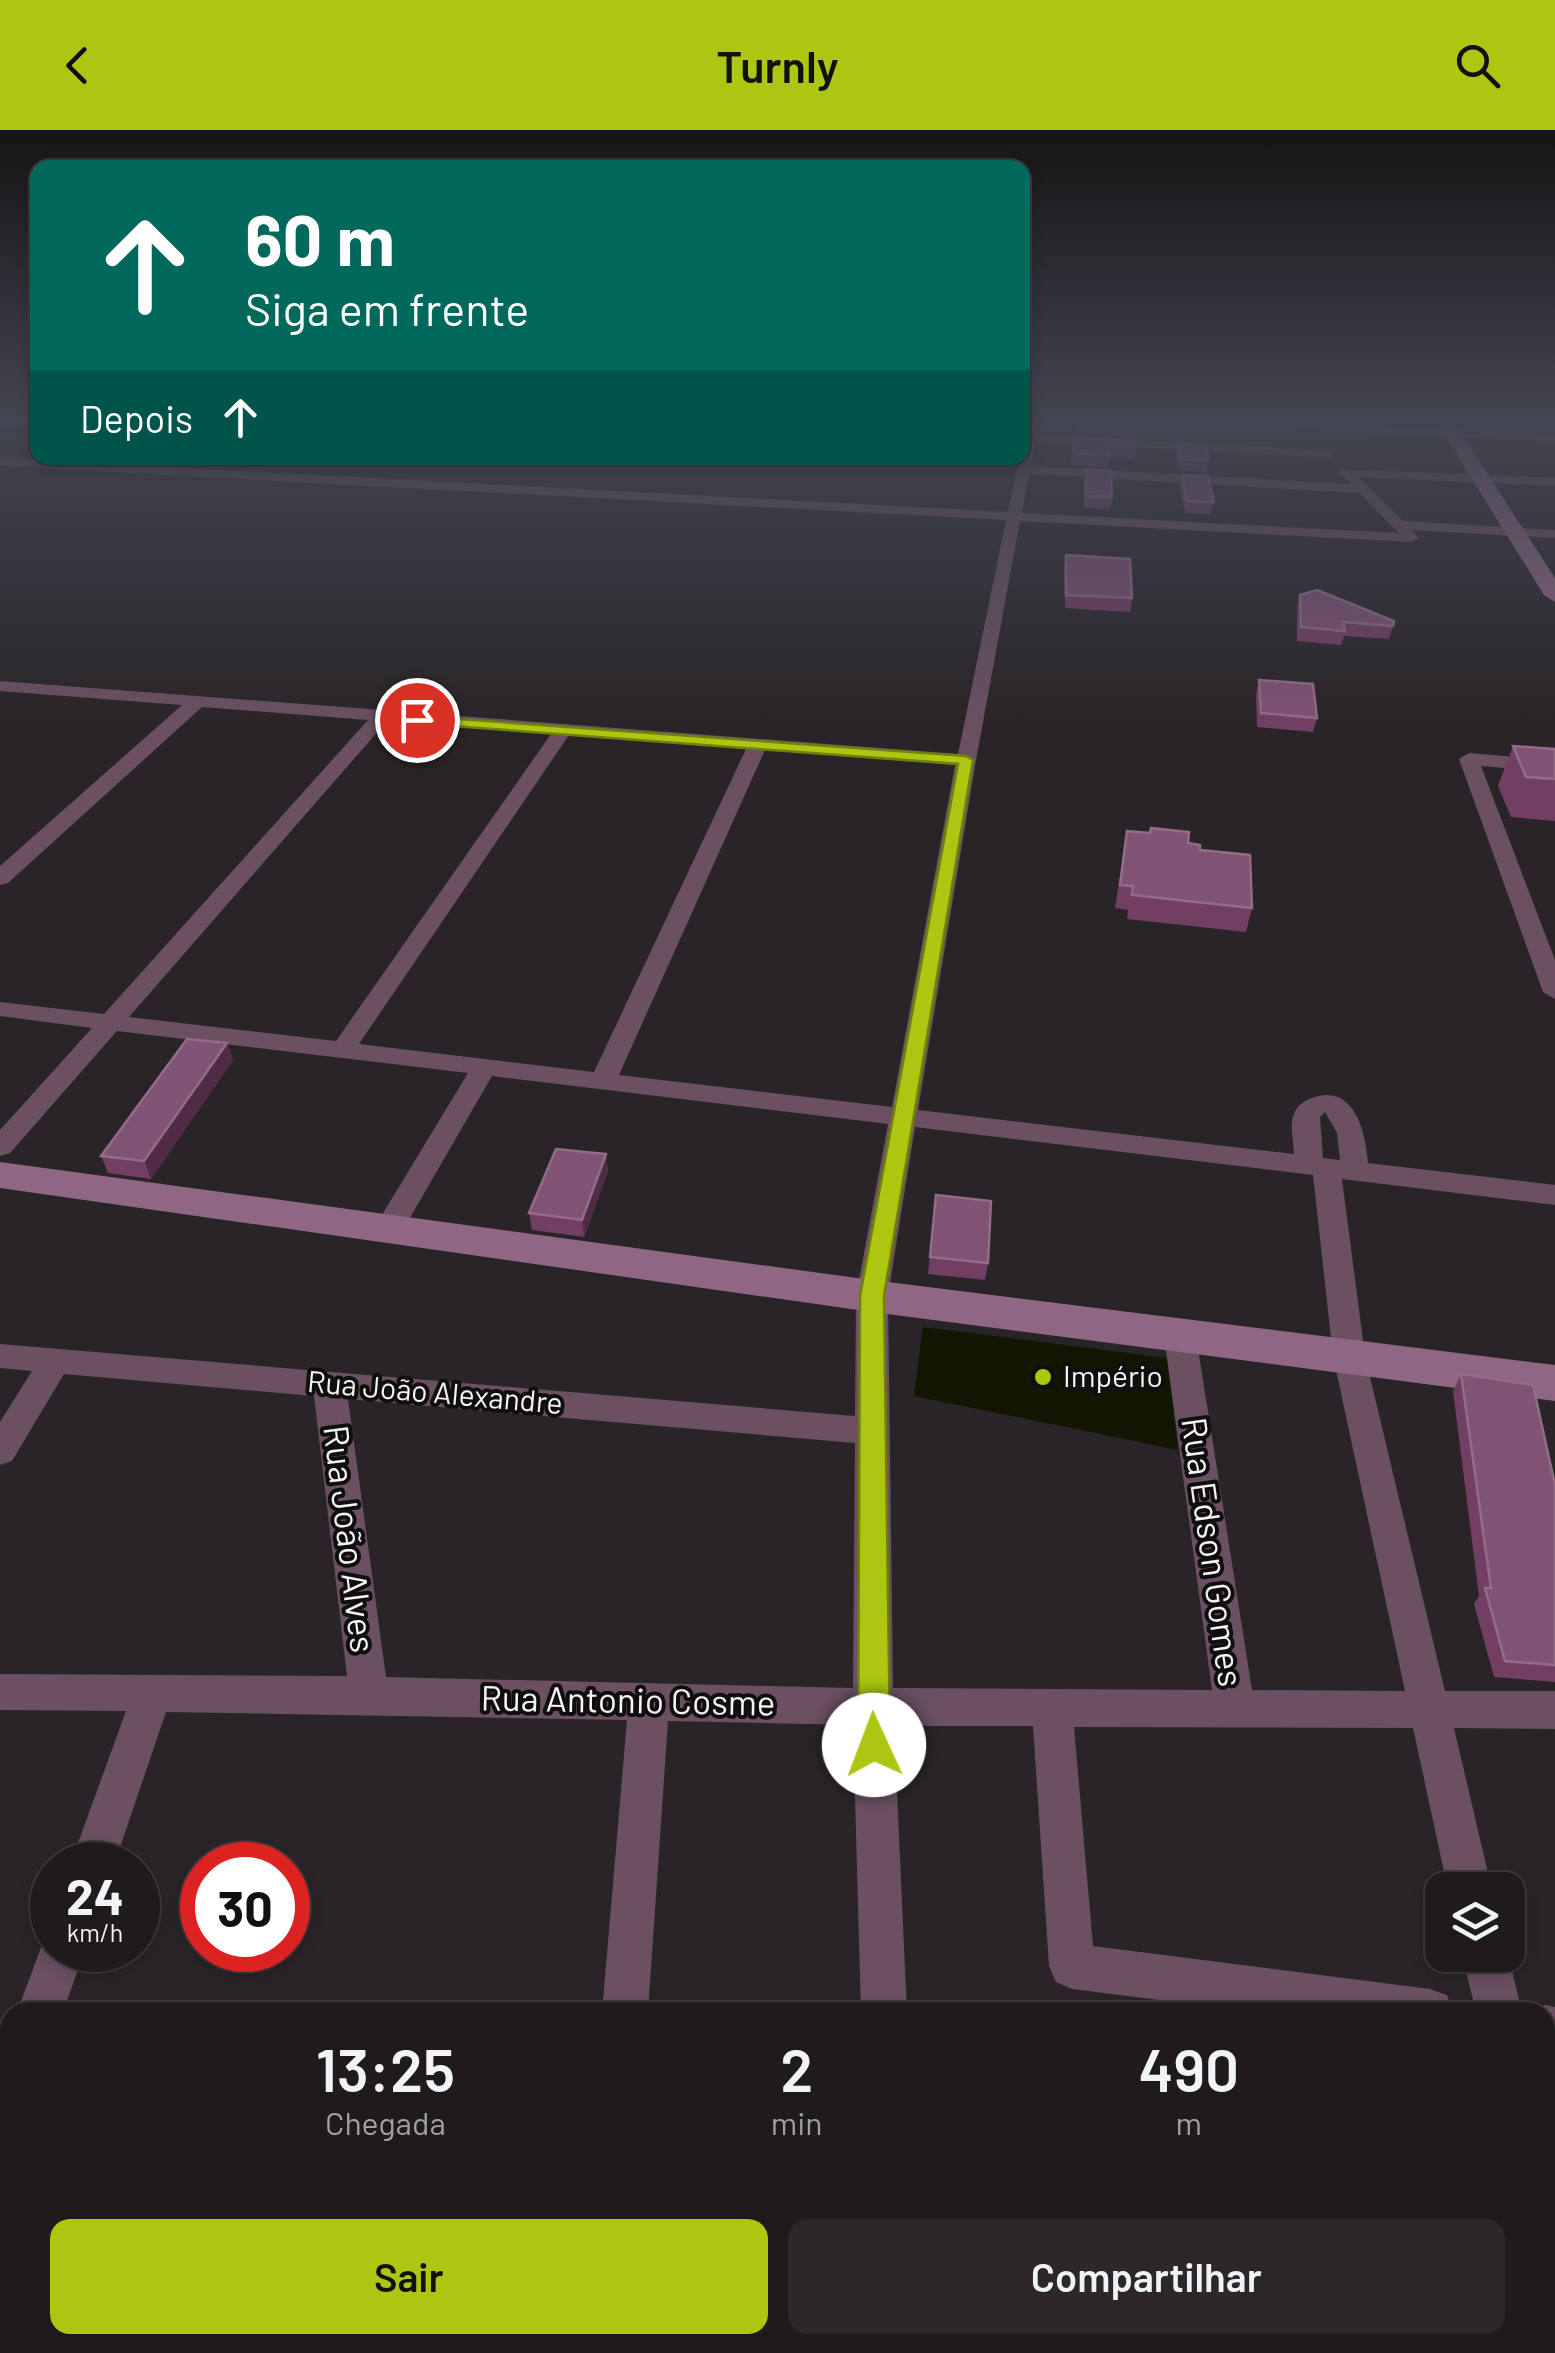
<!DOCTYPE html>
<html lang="pt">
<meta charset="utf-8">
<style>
body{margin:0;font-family:Barlow,sans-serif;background:#2c282a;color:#f1f3f6;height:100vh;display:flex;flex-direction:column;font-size:38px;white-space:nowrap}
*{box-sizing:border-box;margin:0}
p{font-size:32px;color:#a1a1a4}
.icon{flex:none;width:55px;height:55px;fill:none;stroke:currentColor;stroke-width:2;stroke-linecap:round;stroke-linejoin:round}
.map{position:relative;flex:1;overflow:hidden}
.side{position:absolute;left:0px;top:1872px;width:1555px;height:352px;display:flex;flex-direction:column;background:#1f1b1d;border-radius:30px 30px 0 0;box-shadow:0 5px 15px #0003,0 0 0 2px #3c393b}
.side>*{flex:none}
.banner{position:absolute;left:30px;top:30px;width:1000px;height:305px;border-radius:20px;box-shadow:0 5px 15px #0003,0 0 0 2px #3c393b;background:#00695c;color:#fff;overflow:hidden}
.fabs{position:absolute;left:1425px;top:1742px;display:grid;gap:20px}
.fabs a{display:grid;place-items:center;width:100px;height:100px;border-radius:20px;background:#1f1b1d;box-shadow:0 5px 15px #0003,0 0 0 2px #3c393b;font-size:50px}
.speed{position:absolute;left:30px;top:1712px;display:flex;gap:20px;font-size:50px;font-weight:700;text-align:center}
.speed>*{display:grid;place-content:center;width:130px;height:130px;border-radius:50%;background:#1f1b1d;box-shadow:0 5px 15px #0003,0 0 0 2px #3c393b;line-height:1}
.speed small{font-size:25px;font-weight:400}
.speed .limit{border:15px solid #d22;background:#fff;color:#111}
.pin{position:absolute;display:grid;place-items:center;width:85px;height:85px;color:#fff;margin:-42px;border:5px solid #fff;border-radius:50%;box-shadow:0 2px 10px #0007}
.me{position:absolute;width:110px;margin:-55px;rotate:358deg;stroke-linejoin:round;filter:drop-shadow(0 0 8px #0008)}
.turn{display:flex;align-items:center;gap:35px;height:210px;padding:0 50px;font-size:45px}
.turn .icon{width:130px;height:130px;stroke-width:2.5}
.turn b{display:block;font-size:70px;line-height:85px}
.then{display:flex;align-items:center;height:95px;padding:0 50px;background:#0003;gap:20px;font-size:38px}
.eta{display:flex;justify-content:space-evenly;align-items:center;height:170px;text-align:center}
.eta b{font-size:60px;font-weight:600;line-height:70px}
.cta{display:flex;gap:20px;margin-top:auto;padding:20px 50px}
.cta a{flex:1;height:115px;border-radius:20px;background:#acc611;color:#111;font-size:40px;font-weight:600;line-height:115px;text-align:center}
.cta a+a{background:#2c282a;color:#f1f3f6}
header{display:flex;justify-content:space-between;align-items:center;height:130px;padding:0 50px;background:#acc611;color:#111;font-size:45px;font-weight:600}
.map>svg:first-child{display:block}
.water{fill:#121603}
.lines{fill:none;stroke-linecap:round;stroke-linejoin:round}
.stream{stroke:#121603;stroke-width:5}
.street{fill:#6a5061;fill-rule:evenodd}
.secondary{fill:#906782;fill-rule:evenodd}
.wall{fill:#723f63}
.shaded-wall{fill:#4f2c44}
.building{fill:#805273;stroke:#936c87;stroke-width:2.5}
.route{fill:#acc611;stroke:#70810b;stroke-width:2.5}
.poi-dot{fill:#acc611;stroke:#100e0f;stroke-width:4}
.labels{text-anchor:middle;stroke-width:8;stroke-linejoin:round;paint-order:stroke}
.poi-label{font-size:30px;fill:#f8f4f6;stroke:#100e0f;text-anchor:start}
.street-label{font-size:30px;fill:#f8f4f6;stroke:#100e0f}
.near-street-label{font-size:35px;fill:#f8f4f6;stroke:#100e0f}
</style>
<header><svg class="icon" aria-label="back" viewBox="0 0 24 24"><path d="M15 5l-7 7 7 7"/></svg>Turnly<svg class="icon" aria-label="search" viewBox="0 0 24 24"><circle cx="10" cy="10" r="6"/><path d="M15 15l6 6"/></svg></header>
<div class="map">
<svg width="1555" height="2223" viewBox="0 0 1555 2223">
<rect width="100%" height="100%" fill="#292427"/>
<polygon class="water" points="923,1197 1167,1228 1178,1320 914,1266"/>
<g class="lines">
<polyline class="stream" points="0,302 38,300"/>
<g class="street">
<path d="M 1027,291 L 1039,291 L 1037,305 L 1328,320 L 1334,324 L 1328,328 L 1035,312 L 1031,336 L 1351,354 L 1338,342 L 1340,339 L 1555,348 L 1555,356 L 1358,347 L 1403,391 L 1555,400 L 1555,408 L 1412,400 L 1419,408 L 1412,412 L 1020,391 L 976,630 L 918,980 L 1294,1024 C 1294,1013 1289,995 1294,984 C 1298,973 1308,969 1318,966 C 1356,957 1366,1005 1368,1033 L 1555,1055 L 1555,1075 L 1342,1049 L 1365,1226 L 1445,1561 L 1555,1561 L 1555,1599 L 1454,1598 L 1492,1760 L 1448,1760 L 1413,1598 L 1074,1597 L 1093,1816 L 1430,1859 L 1447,1865 L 1453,1882 L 1254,1882 L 1072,1859 L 1056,1852 L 1049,1836 L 1033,1596 L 894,1596 L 907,1882 L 861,1882 L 853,1595 L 668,1591 L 648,1882 L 602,1882 L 627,1590 L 166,1582 L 114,1735 L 70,1735 L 126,1581 L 0,1580 L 0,1544 L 347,1546 L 314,1266 L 64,1244 L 12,1331 L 0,1335 L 0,1292 L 32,1241 L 0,1238 L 0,1214 L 855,1286 L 856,1166 L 888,994 L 492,946 L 400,1105 L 378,1105 L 374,1098 L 468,943 L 117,901 L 10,1023 L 0,1026 L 0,1000 L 92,898 L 0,886 L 0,872 L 104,884 L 368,590 L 202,577 L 8,753 L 0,755 L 0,736 L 182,575 L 0,561 L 0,551 L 958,624 L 1006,390 L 0,336 L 0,328 L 1008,382 L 1019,328 L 1022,328 ZM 1029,344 L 1359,363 L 1399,403 L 1022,383 ZM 387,591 L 551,604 L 336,911 L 129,887 ZM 569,605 L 746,619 L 594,942 L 359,914 ZM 765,620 L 955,635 L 892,977 L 619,945 ZM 1325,982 L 1337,1003 L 1340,1030 L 1323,1028 L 1320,987 ZM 915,997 L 1313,1045 L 1333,1226 L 1405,1561 L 1252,1560 L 1196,1206 L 1191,1198 L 1180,1194 L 1169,1198 L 1164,1206 L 1212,1560 L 893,1558 L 888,1166 ZM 348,1269 L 855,1313 L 853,1558 L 386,1547 Z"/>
<polygon points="1299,292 1555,304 1555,312 1295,299"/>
<polygon points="1469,623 1555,630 1555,642 1481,636 1555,830 1555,869 1543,862 1459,629"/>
<polygon points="52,1801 52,1820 85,1820 63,1882 17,1882 46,1804"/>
<polygon points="1508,1824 1522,1882 1476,1882 1462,1825"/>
<polygon points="1545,1875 1555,1877 1555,1925 1545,1923 1545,1882 1528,1882"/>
<polygon points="10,1944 10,2017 0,2021 0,1948"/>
<polygon points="1545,2074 1555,2078 1555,2173 1545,2169"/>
<rect x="570" y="2215" width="54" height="8"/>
<polygon points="1117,2215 1209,2215 1212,2223 1120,2223"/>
</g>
<g class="secondary">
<polygon points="1436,291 1453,291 1555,448 1555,472 1544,465"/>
<polygon points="0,1032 872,1150 1555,1235 1555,1271 872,1182 0,1058"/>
</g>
</g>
<g class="wall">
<polygon points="1076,291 1137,291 1135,306 1075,303"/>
<polygon points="1074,307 1136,318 1134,330 1109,328 1108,337 1071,335"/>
<polygon points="1177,312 1209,331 1206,342 1178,340 1175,323"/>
<polygon points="1086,339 1112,367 1110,379 1084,378 1084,351"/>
<polygon points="1182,345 1214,372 1211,384 1185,383 1180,356"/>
<polygon points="1066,425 1132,468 1130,482 1065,478 1064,438"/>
<polygon points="1300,465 1394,491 1389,509 1344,506 1341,515 1297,511 1297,478"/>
<polygon points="1259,550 1317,588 1313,602 1257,597 1256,564"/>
<polygon points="1513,616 1555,619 1555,691 1511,687 1498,656"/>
<polygon points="1127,701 1188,713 1200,720 1252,778 1246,802 1127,789 1128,780 1115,778"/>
<polygon points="227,913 233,930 151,1049 108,1043 101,1026"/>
<polygon points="606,1024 608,1041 584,1107 532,1100 529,1083"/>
<polygon points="936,1065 988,1133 985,1150 928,1144"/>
<polygon points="1461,1244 1555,1355 1555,1552 1494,1547 1474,1474 1479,1466 1453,1261"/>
</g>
<g class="shaded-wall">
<polygon points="227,913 233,930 151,1049 144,1031"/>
<polygon points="606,1024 608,1041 584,1107 582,1090"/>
</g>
<g class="building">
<polygon points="1076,291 1137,291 1136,295 1076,292"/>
<polygon points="1074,307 1136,310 1136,318 1109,317 1110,325 1073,323"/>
<polygon points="1177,312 1205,314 1209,331 1180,329"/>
<polygon points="1086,339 1111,341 1112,367 1086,366"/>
<polygon points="1182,345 1208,346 1214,372 1187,371"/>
<polygon points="1066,425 1130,429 1132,468 1066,465"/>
<polygon points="1317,460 1394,491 1393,496 1343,492 1345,501 1301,497 1300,465"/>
<polygon points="1259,550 1313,554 1317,588 1261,583"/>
<polygon points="1513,616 1555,619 1555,649 1526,647"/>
<polygon points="1151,698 1189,702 1188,713 1200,715 1200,720 1250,725 1252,778 1132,765 1133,756 1120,755 1127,701 1150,703"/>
<polygon points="187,909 227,913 144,1031 101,1026"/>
<polygon points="556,1019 606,1024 582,1090 529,1083"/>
<polygon points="936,1065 991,1071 988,1133 930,1127"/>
<polygon points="1461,1244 1533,1255 1555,1355 1555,1535 1505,1531 1485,1458 1491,1458"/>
</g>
<linearGradient id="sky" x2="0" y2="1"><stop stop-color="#171415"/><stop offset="0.48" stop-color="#434552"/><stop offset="1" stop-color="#434552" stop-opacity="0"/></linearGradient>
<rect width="1555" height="602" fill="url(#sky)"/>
<polygon class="route" points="417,586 966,626 973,630 884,1166 890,1615 885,1626 874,1630 863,1626 858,1615 860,1166 958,634 412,593 412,587"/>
<circle class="poi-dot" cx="1043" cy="1247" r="10"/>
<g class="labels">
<g class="poi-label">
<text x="1063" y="1257">Império</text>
</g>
<g class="street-label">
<text transform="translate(435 1263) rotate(5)" y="10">Rua João Alexandre</text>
</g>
<g class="near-street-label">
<text transform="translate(349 1409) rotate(83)" y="12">Rua João Alves</text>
<text transform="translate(1212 1422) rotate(82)" y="12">Rua Edson Gomes</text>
<text transform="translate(628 1571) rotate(1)" y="12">Rua Antonio Cosme</text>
</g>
</g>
</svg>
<div class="fabs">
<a><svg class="icon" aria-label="layers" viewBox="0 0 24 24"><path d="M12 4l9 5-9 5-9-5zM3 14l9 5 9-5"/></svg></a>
</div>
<div class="speed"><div>24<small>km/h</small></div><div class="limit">30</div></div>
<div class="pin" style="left:417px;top:590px;background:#d93025"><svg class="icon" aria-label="arrive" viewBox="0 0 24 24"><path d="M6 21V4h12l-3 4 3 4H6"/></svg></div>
<svg class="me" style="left:874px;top:1615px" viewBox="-20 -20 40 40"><circle r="19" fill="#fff"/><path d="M0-13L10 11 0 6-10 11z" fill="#acc611"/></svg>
<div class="banner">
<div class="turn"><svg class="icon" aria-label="ahead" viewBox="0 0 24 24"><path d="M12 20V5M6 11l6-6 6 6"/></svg><div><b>60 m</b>Siga em frente</div></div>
<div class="then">Depois<svg class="icon" aria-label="ahead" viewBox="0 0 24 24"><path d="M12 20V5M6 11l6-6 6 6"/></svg></div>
</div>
<section class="side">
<div class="eta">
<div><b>13:25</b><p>Chegada</p></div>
<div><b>2</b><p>min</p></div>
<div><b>490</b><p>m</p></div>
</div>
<div class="cta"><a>Sair</a><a>Compartilhar</a></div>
</section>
</div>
